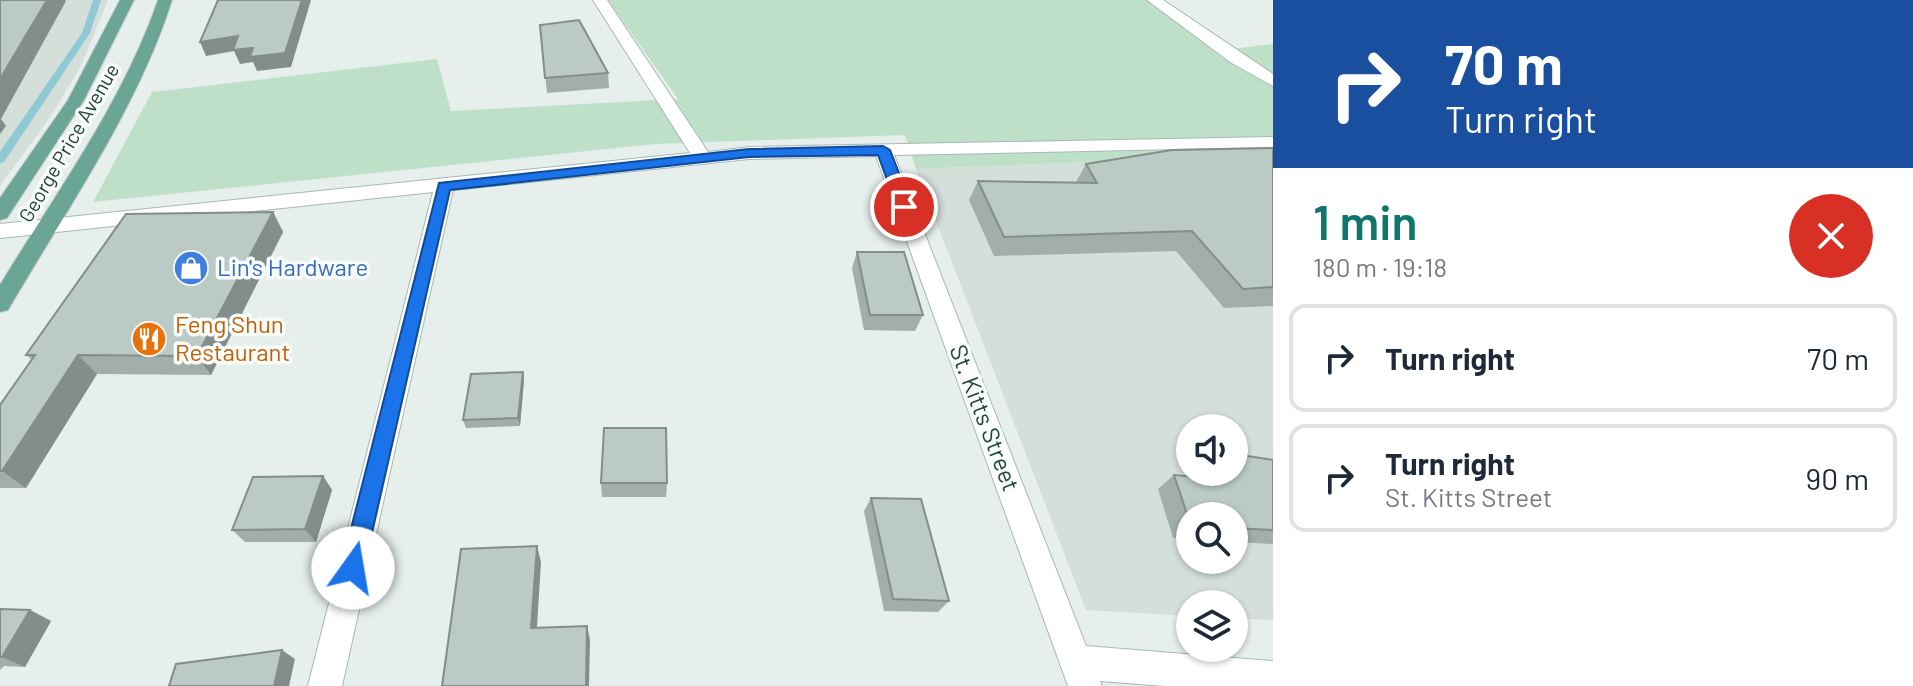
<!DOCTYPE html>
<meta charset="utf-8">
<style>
body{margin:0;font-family:Barlow,sans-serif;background:#f6f6f7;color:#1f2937;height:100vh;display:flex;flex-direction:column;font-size:30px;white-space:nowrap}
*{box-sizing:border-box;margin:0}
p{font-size:26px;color:#747a83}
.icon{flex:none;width:44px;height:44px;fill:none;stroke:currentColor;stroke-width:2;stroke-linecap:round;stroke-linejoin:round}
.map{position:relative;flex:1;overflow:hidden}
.details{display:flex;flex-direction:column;background:#fff;width:640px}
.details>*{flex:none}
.hud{background:#1a4fa0;color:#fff;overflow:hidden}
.tools{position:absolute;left:1176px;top:414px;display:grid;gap:16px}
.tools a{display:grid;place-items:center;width:72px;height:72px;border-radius:50%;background:#fff;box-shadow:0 2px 6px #0004;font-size:40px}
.pin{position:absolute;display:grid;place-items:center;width:68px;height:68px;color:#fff;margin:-34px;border:4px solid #fff;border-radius:50%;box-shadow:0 2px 8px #0007}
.me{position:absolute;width:88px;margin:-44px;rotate:13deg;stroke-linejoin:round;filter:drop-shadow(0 0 6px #0008)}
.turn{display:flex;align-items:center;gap:28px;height:168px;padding:0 40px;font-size:36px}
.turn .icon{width:104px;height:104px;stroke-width:2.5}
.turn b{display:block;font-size:56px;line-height:68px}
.round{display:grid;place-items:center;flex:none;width:84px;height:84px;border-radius:42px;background:#f6f6f7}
.summary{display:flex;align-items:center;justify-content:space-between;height:136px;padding:0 40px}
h1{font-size:48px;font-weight:600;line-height:60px;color:#0f766e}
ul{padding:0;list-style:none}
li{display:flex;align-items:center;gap:24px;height:108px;margin:0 16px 12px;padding:0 24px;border:4px solid #e0e1e3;border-radius:16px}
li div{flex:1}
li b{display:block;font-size:30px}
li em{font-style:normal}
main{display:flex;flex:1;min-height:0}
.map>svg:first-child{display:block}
.built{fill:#d4dfda;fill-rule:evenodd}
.green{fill:#bfe0c8}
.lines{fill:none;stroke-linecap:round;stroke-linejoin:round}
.stream{fill:#8ec9d4;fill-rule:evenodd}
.minor-casing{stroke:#a8b8b2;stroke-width:2}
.major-casing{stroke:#c2cac8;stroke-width:2}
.minor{fill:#fff;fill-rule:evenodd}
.major{fill:#6aa596;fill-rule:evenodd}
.wall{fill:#a1aea9}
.shaded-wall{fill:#838d89}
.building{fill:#bbcac4;stroke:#838d89;stroke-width:2}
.route{fill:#1a73e8;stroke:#114b97;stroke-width:2}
.labels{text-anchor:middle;stroke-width:7;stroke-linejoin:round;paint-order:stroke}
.far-street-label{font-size:20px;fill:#24423a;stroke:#f7fbf9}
.shop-label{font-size:24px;fill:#366cbe;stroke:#f7fbf9;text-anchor:start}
.food-label{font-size:24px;fill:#c56008;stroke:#f7fbf9;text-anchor:start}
.street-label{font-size:24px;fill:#24423a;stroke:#f7fbf9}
</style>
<main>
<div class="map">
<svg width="1273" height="686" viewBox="0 0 1273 686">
<rect width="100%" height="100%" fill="#e6efeb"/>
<g class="built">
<polygon points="0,0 108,0 81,66 49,119 0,186"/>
<path d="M 1273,155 L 1273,620 L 1234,618 L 1234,604 L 1190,604 L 1190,616 L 1086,610 L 916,169 ZM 1190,428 L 1234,428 L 1234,472 L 1190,472 ZM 1190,516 L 1234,516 L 1234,560 L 1190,560 Z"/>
</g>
<polygon class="green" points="608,0 1148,0 1216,51 1273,44 1273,155 916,169 905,135 655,144 93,202 152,92 437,59 451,111 678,99"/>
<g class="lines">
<polygon class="stream" points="93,0 101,0 90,33 4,162 0,163 0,152 82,33"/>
<g class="minor-casing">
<g id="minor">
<polygon points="593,0 607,0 708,152 749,147 1273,137 1273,147 894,155 1086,646 1273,661 1273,686 1165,686 1100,681 1102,686 1068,686 876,156 749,159 453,190 342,686 308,686 433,192 0,238 0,224 690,153"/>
<polygon points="1147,0 1163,0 1273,74 1273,86 1230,62"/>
</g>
</g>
<g class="major-casing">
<g id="major">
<polygon points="120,0 134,0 84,100 7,218 0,220 0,198 68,100"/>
<path d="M 158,0 L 172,0 C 138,108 65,212 8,310 L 0,312 L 0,285 C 56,193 123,102 158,0 Z"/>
</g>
</g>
<use href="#minor" class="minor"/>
<use href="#major" class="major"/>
</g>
<g class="wall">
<polygon points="540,25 608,73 609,88 547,93"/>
<polygon points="1273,148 1273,306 1224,308 1176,251 994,256 969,200 978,181 1076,182 1086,164"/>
<polygon points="273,212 283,232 211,375 97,374 26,488 0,488 0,405 32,360 26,355"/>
<polygon points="857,252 923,315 915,331 864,330 852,268"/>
<polygon points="523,372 524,380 520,426 466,428 463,420"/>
<polygon points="1273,460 1273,544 1234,542 1234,516 1190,516 1190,539 1173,538 1158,489 1174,475 1208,478 1209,472 1234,472"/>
<polygon points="323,476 332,490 316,542 245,542 232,530"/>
<polygon points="601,483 667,483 666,497 602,497"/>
<polygon points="871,498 949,601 938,612 884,611 864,511"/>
<polygon points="0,609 30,610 51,621 25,667 4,666 0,670"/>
</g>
<g class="shaded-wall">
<polygon points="47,0 65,0 66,1 1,119 6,126 0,134 0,79"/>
<polygon points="302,0 311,0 291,67 257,71 253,62 240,64 234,51 206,56 200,42"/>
<polygon points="273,212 283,232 211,375 197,356"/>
<polygon points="78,355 97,374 26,488 2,471"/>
<polygon points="523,372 524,380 520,426 518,418"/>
<polygon points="323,476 332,490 316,542 305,529"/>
<polygon points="537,546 541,562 536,642 531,628"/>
<polygon points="30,610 51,621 25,667 2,657"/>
<polygon points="587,626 590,640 589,686 586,686"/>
<polygon points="282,650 295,659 289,686 274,686"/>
</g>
<g class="building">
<polygon points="0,0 47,0 0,79"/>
<polygon points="218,0 302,0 285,53 250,57 253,48 233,50 238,36 200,42"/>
<polygon points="579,20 608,73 545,78 540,25"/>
<polygon points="1273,148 1273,287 1243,289 1192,231 1004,237 978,181 1097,183 1086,164 1172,150"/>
<polygon points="273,212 197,356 78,355 2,471 0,471 0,405 35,355 26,355 126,214"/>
<polygon points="857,252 904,252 923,315 870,315"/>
<polygon points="523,372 518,418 463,420 471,374"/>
<polygon points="604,428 666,428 667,483 601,483"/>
<polygon points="1234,454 1273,460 1273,530 1234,528 1234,516 1190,516 1190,523 1174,475 1223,479 1224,472 1234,472"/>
<polygon points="323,476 305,529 232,530 253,477"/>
<polygon points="871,498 921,499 949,601 893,599"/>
<polygon points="537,546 531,628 587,626 586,686 442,686 461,549"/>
<polygon points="0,609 30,610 2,657 0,657"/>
<polygon points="282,650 274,686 169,686 176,664"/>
</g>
<polygon class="route" points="883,146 890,150 912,207 910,210 899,210 897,207 878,155 749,157 450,190 364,568 361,576 353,580 345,576 341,568 439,183 749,149"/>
<defs>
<g id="shop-disc" transform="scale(1.8)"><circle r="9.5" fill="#3f7fe0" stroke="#f7fbf9"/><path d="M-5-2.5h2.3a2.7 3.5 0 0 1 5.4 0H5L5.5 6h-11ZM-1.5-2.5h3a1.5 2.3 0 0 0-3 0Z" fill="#fff"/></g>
<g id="restaurant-disc" transform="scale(1.8)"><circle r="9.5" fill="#e8710a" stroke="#f7fbf9"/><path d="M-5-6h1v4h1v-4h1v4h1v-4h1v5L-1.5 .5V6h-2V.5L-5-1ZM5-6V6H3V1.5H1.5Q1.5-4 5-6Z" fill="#fff"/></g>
</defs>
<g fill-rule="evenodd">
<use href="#shop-disc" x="191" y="268"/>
<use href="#restaurant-disc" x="149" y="339"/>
</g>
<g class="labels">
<g class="far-street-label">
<text transform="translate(69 143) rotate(-60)" y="7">George Price Avenue</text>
</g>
<g class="shop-label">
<text x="217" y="276">Lin's Hardware</text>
</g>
<g class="food-label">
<text x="175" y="333">Feng Shun<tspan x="175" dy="28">Restaurant</tspan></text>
</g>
<g class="street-label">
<text transform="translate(984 418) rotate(69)" y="8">St. Kitts Street</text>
</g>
</g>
</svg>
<div class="tools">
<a><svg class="icon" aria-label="sound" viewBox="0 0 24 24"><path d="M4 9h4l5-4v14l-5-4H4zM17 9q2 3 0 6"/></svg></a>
<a><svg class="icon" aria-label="search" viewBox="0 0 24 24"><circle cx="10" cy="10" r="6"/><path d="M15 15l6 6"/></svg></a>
<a><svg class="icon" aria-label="layers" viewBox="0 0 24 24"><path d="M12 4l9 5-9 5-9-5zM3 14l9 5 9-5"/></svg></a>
</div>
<div class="pin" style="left:904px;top:207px;background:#d93025"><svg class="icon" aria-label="arrive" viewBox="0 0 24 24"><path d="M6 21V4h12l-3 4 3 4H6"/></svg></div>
<svg class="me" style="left:353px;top:568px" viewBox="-20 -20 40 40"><circle r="19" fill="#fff"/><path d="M0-13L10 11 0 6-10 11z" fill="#1a73e8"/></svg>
</div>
<section class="details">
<div class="hud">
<div class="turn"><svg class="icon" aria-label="right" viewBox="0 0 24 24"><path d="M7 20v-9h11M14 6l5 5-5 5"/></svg><div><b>70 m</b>Turn right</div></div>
</div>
<div class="summary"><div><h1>1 min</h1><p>180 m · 19:18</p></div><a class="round" style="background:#d93025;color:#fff"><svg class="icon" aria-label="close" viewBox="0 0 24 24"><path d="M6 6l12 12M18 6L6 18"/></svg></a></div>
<ul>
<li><svg class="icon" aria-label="right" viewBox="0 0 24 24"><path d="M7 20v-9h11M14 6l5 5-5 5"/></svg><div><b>Turn right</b></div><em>70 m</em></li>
<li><svg class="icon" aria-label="right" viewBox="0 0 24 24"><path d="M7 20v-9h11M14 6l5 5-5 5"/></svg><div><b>Turn right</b><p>St. Kitts Street</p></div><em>90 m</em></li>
</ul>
</section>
</main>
